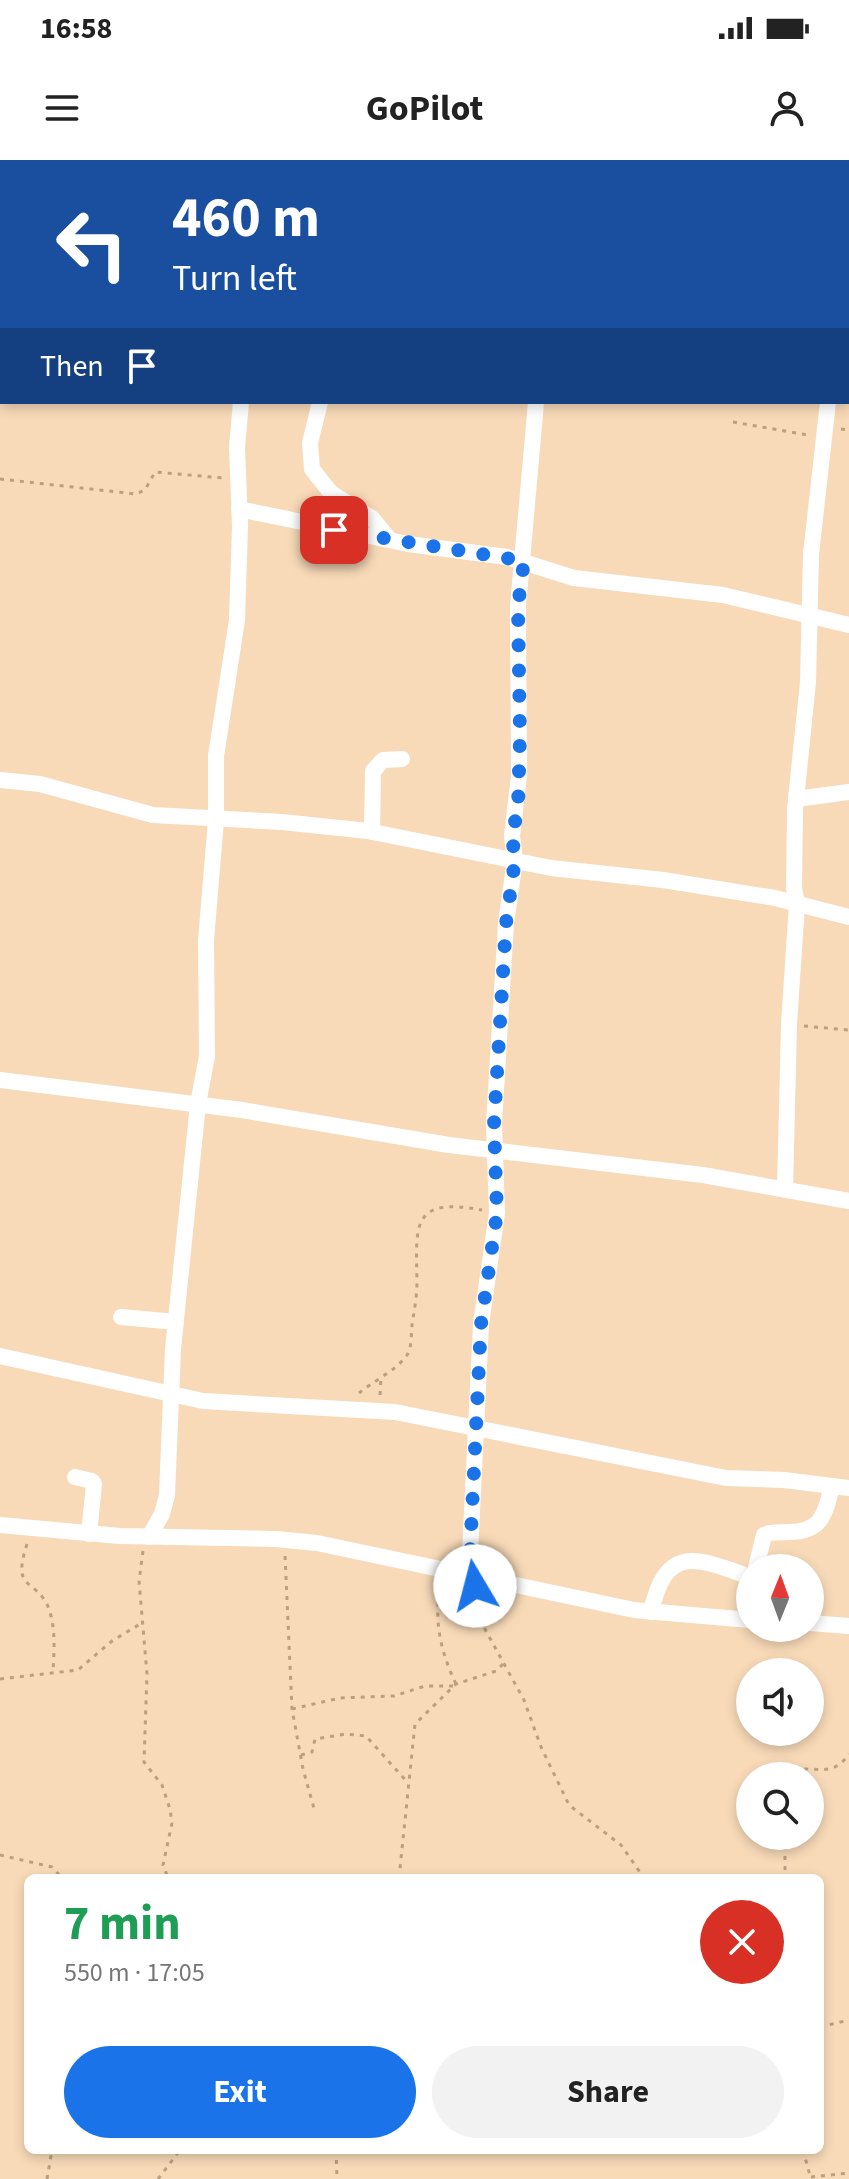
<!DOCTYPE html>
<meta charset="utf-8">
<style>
body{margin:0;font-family:"Source Sans 3",sans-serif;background:#f2f2f2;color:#222;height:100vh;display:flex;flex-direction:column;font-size:30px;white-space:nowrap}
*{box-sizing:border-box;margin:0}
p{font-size:26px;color:#767676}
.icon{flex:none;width:44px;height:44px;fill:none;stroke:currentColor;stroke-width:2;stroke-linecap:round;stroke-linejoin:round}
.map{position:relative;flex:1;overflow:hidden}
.drawer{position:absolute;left:24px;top:1714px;width:800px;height:280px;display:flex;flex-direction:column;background:#fff;border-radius:12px;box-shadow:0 4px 12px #0003}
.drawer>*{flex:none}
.top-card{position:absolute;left:0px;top:0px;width:850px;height:244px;box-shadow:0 4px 12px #0003;background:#1a4fa0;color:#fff;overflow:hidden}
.needle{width:52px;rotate:1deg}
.fabs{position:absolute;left:736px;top:1394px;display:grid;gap:16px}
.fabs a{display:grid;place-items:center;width:88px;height:88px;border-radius:50%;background:#fff;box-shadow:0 4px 12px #0003;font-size:40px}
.pin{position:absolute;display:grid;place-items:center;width:68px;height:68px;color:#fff;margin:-34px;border-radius:16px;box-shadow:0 4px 12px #0006}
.me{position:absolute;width:88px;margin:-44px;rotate:352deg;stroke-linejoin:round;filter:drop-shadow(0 0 6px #0008)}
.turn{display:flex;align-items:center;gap:28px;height:168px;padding:0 40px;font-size:36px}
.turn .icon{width:104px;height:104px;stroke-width:2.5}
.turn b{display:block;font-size:56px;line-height:68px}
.then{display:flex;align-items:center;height:76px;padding:0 40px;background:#0003;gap:16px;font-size:30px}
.round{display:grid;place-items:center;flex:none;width:84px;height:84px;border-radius:42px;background:#f2f2f2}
.head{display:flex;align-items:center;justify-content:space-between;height:136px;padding:0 40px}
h1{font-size:48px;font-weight:700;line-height:60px;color:#1e9e55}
.action{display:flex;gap:16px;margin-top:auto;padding:16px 40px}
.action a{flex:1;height:92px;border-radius:48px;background:#1a73e8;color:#fff;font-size:32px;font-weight:700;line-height:92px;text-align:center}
.action a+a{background:#f2f2f2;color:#222}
.status{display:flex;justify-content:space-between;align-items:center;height:56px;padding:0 40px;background:#fff;direction:ltr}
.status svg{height:22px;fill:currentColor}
header{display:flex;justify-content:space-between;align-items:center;height:104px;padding:0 40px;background:#fff;font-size:36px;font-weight:700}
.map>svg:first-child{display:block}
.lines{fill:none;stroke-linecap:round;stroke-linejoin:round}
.path{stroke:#ba9f80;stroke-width:3;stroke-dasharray:4 6;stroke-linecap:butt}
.street{stroke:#fff;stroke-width:16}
.route{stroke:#1a73e8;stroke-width:14;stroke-dasharray:0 25.2}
</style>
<div class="status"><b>16:58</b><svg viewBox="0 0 49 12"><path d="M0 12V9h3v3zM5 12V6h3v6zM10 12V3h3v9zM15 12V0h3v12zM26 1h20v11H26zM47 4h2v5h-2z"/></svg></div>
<header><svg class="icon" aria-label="menu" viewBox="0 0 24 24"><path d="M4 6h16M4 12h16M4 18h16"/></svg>GoPilot<svg class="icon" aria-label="person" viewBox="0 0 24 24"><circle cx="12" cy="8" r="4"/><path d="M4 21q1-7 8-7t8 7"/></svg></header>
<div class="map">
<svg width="849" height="2019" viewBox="0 0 849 2019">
<rect width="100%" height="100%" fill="#f8dab8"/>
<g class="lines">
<g class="path">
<polyline points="404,2 405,0"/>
<polyline points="478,2 478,0"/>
<polyline points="733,262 808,275"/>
<polyline points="841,269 849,270"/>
<polyline points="0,319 136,334 145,330 155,312 223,318"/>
<polyline points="804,866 849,870"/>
<path d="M 359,1233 C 373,1221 396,1211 407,1195 C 412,1187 411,1175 412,1165 C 414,1151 417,1137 417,1122 C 416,1064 411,1037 482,1050"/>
<polyline points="380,1235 381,1216"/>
<path d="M 27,1384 C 11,1434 36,1416 49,1449 C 56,1469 54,1492 53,1512"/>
<polyline points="143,1391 139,1421 147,1514 144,1602 162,1625 170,1649 172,1663 163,1705 168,1718"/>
<polyline points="285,1396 292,1549 303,1609 315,1652"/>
<path d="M 442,1423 C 432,1457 441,1493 456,1524"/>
<polyline points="475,1430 475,1441 482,1464 524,1540 541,1587 569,1645 621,1685 644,1718"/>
<polyline points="0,1519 78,1510 112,1481 140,1464"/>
<polyline points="292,1549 340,1538 394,1536 425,1526 453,1526"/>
<polyline points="301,1595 312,1592 315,1579 346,1574 366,1576 408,1623"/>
<path d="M 786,1616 C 804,1598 829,1624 849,1594"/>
<polyline points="785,1676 785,1718"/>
<polyline points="0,1695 52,1707 62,1718"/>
<polyline points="399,1718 415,1564 456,1524 496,1511 504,1503"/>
<polyline points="820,1867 849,1860"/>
<polyline points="336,1990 337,2019"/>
<polyline points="803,1990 811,2019"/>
<polyline points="811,2017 849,2013"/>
<polyline points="47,2019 52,1990"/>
<polyline points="158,2019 180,1990"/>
</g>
<g class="street">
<polyline points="697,0 707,2"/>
<polyline points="256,2 256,0"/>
<polyline points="567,2 568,0"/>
<polyline points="848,28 849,28"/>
<polyline points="320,242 310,283 312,309 331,333 372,358 390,380"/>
<polyline points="239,349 408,384 507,397 574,418 723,435 849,465"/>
<polyline points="0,620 40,624 153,655 282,662 368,671 551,708 663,720 775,738 849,757"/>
<polyline points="796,639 849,632"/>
<polyline points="372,672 373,611 383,600 402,599"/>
<polyline points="0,920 242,950 449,985 703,1015 849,1041"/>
<polyline points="785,1030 789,864 797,744 794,728 795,649 808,522 811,394 828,242"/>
<polyline points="121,1157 176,1162"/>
<polyline points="0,1196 203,1241 395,1252 726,1318 784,1320 849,1328"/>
<polyline points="75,1317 92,1321 94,1324 89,1374"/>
<polyline points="0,1365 120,1376 276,1379 317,1383 634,1450 750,1460"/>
<polyline points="149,1377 162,1354 167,1335 173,1189 198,944 207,896 206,780 216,660 216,596 237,460 240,366 237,287 241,242"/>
<path d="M 756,1408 L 764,1375 C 772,1371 780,1373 789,1372 C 822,1372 825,1354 832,1326"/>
<polyline points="474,1417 470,1393 481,1164 497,1053 494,964 506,763 515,700 512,676 519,616 518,446 536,242"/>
<path d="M 651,1452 C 666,1383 697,1398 750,1417"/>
<polyline points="810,1463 849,1466"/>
</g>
</g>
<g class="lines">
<polyline class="route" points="334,370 524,401 518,446 520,577 518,648 512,676 515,700 506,763 494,964 497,1053 481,1164 470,1393 474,1417 477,1418 475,1426"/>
</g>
</svg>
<div class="fabs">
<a><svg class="needle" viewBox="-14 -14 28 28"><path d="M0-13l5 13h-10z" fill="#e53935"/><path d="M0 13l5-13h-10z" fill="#767676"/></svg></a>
<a><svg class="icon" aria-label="sound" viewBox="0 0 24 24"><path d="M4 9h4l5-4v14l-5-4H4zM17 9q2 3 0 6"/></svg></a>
<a><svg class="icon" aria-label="search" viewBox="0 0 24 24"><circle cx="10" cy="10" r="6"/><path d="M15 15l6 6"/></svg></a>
</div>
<div class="pin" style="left:334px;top:370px;background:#d93025"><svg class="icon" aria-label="arrive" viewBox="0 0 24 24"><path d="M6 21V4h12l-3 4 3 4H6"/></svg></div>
<svg class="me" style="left:475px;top:1426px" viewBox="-20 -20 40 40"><circle r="19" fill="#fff"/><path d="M0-13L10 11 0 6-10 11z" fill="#1a73e8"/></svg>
<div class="top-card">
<div class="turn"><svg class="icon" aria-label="left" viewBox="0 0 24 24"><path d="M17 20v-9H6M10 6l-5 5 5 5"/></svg><div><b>460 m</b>Turn left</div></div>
<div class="then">Then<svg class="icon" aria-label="arrive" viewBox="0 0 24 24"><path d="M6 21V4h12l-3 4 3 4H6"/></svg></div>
</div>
<section class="drawer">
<div class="head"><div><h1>7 min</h1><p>550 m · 17:05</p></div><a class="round" style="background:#d93025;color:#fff"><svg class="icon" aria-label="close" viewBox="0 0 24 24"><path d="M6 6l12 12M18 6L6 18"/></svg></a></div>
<div class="action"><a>Exit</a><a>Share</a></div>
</section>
</div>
